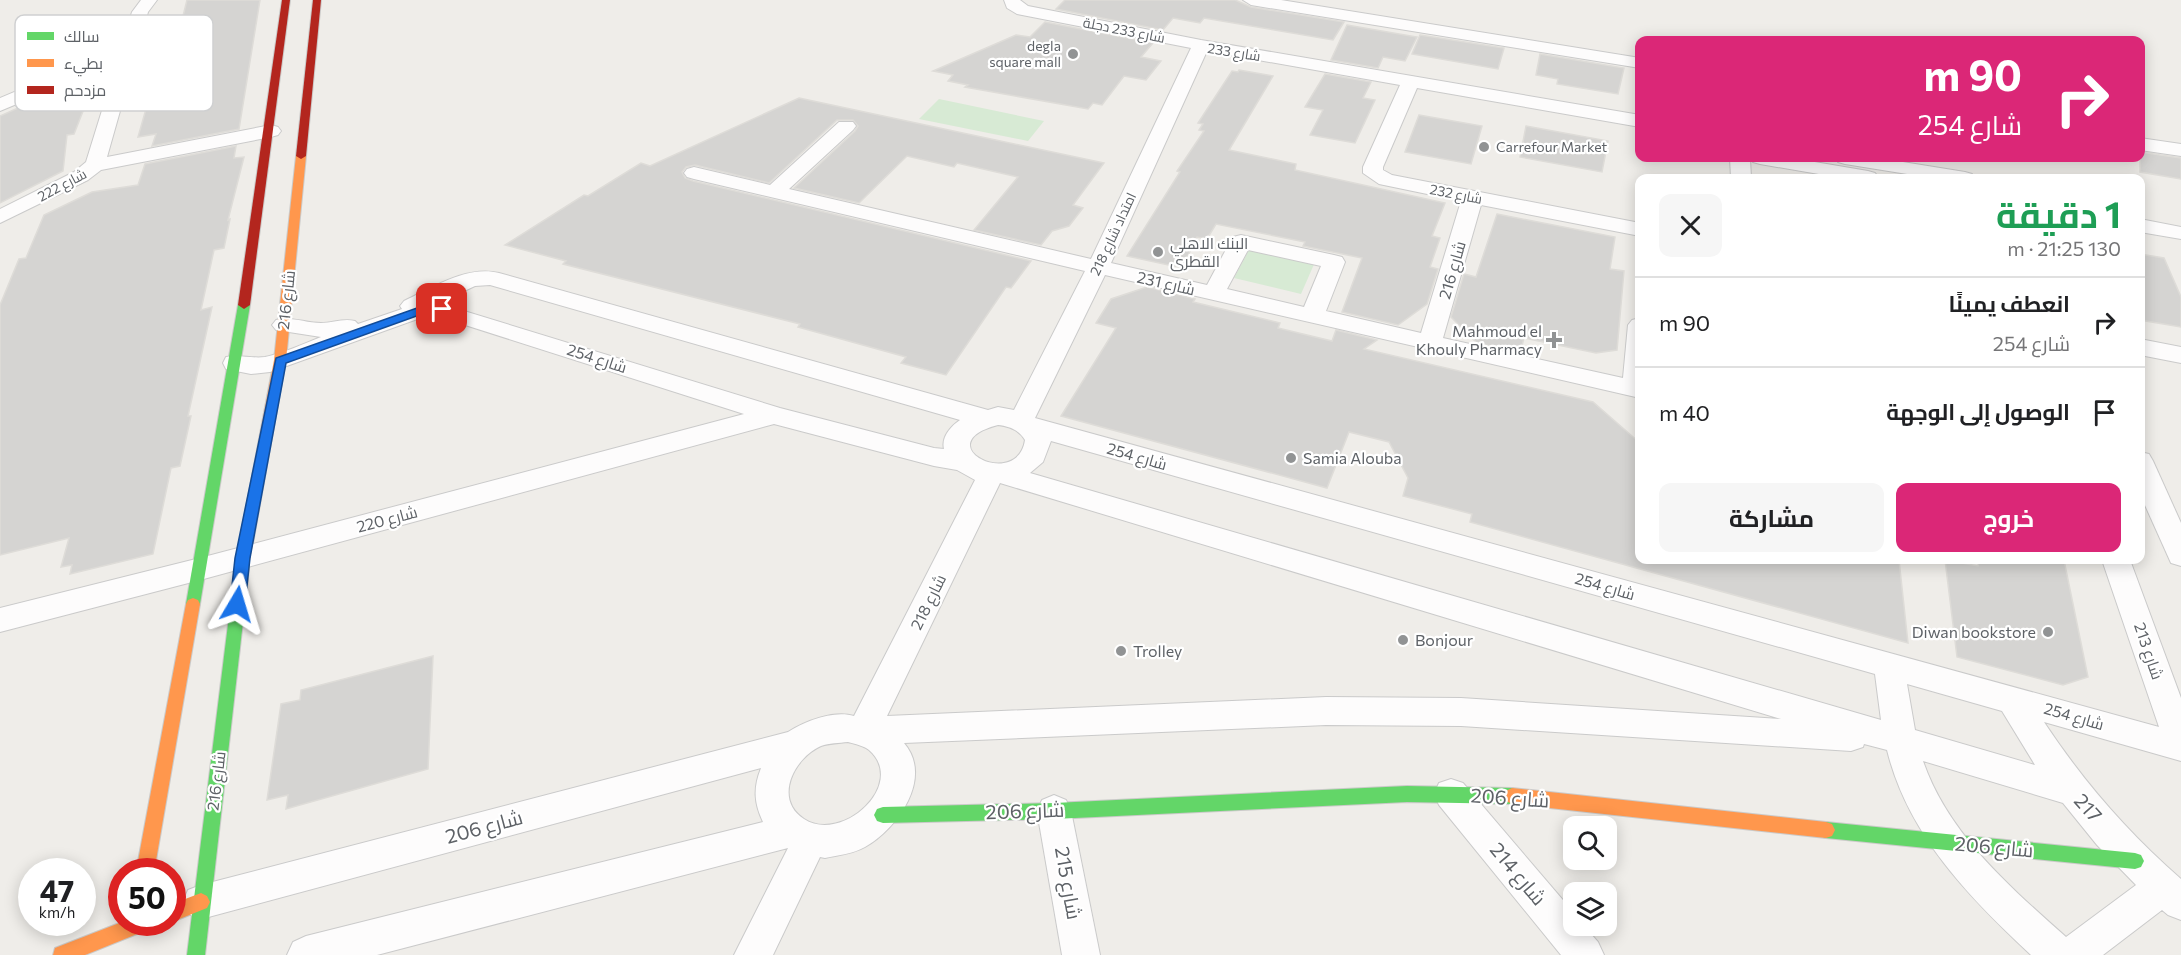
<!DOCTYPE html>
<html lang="ar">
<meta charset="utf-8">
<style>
body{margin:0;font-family:Commissioner,Cairo,sans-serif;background:#f6f6f6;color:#202124;direction:rtl;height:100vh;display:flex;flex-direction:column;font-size:22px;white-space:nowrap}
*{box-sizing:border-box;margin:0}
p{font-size:20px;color:#757577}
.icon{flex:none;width:33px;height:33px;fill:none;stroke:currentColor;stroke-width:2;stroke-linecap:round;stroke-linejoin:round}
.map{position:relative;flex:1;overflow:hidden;direction:ltr}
.panel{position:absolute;left:1635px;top:174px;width:510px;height:390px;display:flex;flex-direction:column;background:#fff;border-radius:12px;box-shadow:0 3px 15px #0003;direction:rtl}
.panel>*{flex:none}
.banner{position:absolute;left:1635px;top:36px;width:510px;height:126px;border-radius:12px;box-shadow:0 3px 15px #0003;direction:rtl;background:#db2777;color:#fff;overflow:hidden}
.fabs{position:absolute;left:1563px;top:816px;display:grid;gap:12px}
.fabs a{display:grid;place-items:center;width:54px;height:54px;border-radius:12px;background:#fff;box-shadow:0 3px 15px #0003;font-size:30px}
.speed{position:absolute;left:18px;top:858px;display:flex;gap:12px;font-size:30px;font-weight:700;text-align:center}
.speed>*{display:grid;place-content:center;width:78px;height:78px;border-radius:50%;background:#fff;box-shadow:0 3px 15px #0003;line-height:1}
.speed small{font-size:15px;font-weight:400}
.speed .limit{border:9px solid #d22;background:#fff;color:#111}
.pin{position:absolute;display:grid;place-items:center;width:51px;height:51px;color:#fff;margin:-26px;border-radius:12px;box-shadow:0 3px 9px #0006}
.me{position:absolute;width:66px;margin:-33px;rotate:7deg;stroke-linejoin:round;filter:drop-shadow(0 0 4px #0008)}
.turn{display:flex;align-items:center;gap:21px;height:126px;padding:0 24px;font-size:27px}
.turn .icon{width:78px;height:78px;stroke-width:2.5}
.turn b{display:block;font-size:42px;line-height:51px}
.round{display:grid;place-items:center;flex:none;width:63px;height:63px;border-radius:12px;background:#f6f6f6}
.head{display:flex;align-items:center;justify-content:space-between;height:102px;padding:0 24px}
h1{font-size:36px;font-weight:700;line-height:45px;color:#1e9e55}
.cta{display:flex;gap:12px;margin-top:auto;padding:12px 24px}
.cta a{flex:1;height:69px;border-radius:12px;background:#db2777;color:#fff;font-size:24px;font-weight:700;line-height:69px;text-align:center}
.cta a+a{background:#f6f6f6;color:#202124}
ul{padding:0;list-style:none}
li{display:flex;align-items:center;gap:18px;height:90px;padding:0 24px;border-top:2px solid #e0e0e0}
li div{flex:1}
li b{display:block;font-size:22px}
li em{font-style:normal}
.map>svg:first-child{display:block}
.green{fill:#d7ead4}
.building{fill:#d5d4d2;stroke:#dedcd8;stroke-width:1.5}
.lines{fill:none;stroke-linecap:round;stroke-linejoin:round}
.street-casing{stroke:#cacaca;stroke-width:2}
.fast-casing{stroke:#cbcac9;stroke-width:2}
.slow-casing{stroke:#cbcac9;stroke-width:2}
.jam-casing{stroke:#cbcac9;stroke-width:2}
.street{fill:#fdfcfc;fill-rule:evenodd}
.fast{fill:#63d668;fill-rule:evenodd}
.slow{fill:#ff974d;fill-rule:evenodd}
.jam{fill:#b3261e;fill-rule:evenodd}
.route{fill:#1a73e8;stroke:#114b97;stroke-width:1.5}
.poi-dot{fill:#919394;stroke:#fff;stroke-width:2}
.labels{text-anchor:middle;stroke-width:4.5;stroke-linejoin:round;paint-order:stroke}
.far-street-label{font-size:14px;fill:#5e6267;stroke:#fff}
.far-poi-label{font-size:14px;fill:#5e6267;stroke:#fff;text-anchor:end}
.poi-label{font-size:16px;fill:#5e6267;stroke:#fff;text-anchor:start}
.street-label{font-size:16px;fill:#5e6267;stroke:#fff}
.near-street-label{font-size:20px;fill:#5e6267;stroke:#fff}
.key{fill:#fff;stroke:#cfd0d1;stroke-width:1.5}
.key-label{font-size:16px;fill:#5e6267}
</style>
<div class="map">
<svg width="2181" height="955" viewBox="0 0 2181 955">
<rect width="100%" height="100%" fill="#efede9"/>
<g class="green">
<polygon points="939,99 1044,121 1028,141 919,119"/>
<polygon points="1250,248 1315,262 1301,294 1234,278"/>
</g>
<g class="building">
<polygon points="187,0 260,0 239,129 152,146 156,134 138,137 148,102 154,101 175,25 181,24"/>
<polygon points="1065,0 1235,0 1251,7 1344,22 1333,40 1204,18 1200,23 1173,18 1163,30 1056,9"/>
<polygon points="1045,22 1153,43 1141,57 1161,61 1146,80 1124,76 1102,105 1093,103 1088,109 965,87 968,85 948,81 953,75 933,71 1016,35 1030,37"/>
<polygon points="1347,25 1417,37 1405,61 1383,57 1378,68 1331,60"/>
<polygon points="1420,35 1504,48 1498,69 1412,54"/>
<polygon points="1540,54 1624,68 1618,94 1557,84 1558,79 1536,75"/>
<polygon points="1239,70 1273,76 1229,150 1296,164 1295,170 1445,203 1432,236 1440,238 1430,267 1438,269 1427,304 1398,325 1342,312 1362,258 1303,246 1305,242 1216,224 1207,239 1197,237 1182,268 1127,256 1180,172 1177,171 1204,131 1199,130 1203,124 1198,123 1232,71 1238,72"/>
<polygon points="1325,74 1371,82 1363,98 1375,100 1355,143 1310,135 1323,110 1305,107"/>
<polygon points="60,89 91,91 74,134 67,135 63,171 0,203 0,116"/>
<polygon points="799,98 1104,163 1073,205 1083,208 1069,226 1052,231 1041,245 974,230 1018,177 957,163 954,167 907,156 859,203 794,188 855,131 858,126 853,120 837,120 769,183 695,165 686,167 682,172 685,178 693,181 1031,261 1011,288 1006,287 946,375 901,363 906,357 798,327 800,324 563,264 566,261 505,245 584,195 588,196 641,163 650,166"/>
<polygon points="1419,115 1482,126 1471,164 1405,152"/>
<polygon points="1526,126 1608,141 1602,172 1520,157"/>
<polygon points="236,146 234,158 244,157 228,220 230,219 224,248 214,250 201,310 212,307 188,416 191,416 180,466 171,468 153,554 70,574 72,565 61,567 69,538 0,555 0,305 19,259 26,258 44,215 92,192 138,185 145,164"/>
<polygon points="2140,152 2181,158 2181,179 2140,172"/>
<polygon points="1497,214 1615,237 1610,269 1624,271 1617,350 1596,353 1524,338 1520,353 1477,343 1451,317 1464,274 1476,277"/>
<polygon points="2140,254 2164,258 2181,297 2181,327 2140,320"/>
<polygon points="1147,287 1195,299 1193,302 1280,323 1278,328 1332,341 1336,330 1377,340 1364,349 1593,402 1640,443 1640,560 1899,560 1908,643 1470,522 1472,514 1403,496 1408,478 1389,442 1349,432 1327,488 1061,416 1116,328 1096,323 1111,299"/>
<polygon points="1945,560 1978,566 1979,560 2064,560 2088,677 2063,685 1957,657"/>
<polygon points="433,656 428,769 286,809 288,795 267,800 281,704 300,700 301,690"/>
</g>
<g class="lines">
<g class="street-casing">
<g id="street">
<polygon points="141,0 157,0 148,12 107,157 271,125 278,127 281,131 278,135 271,137 101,170 88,180 0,223 0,209 74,172 86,162 117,62 0,111 0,98 121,47 132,12"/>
<path d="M 1004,0 L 1020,0 L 1028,6 L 1201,40 L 1640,115 L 1640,127 L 1417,88 L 1383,167 L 1383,170 L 1392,175 L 1640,223 L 1640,236 L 1481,205 L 1443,338 L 1623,378 L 1628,325 L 1632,320 L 1640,318 L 1640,398 L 1105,275 L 1035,418 L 2159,727 L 2102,560 L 2130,560 L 2181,698 L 2181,761 L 2044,722 C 2083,781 2128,833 2181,879 L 2181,920 L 2168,915 L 2162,910 L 2103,955 L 2031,955 C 1969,897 1908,835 1887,750 L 1864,744 L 1863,747 L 1851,751 L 1461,726 L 1326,725 L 904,743 C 934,778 897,829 865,847 C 853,854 839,855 825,858 L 820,857 L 773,955 L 734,955 L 788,848 L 377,955 L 287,955 L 293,942 L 306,936 L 763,822 C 754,803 753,788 761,768 L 201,919 L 188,914 L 183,902 L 188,890 L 201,885 L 788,732 C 805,721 834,710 854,716 L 975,480 L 957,470 L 934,466 L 774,424 L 200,580 L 0,632 L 0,608 L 200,558 L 744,414 L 440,317 L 423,317 L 270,372 L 251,374 L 226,369 L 223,363 L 226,357 C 239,354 252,359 265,357 C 284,353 303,344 321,337 L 276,330 L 272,325 L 276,320 C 291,316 305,323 321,323 C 333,323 343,318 355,321 L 358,324 L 402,309 L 400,306 L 404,301 C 432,288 467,265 499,273 L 988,410 L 998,407 L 1014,410 L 1085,271 L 694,179 L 687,177 L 684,173 L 687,169 L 694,167 L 770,185 L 839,122 L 853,122 L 856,126 L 853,130 L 789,189 L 1091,259 L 1191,48 L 1017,14 L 1007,8 ZM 1207,51 L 1400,85 L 1363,167 L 1363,173 L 1379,184 L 1461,201 L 1421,333 L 1326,311 L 1345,262 L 1342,257 L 1334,255 L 1241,235 L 1233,237 L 1230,242 L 1207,285 L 1111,263 ZM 1248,250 L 1321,266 L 1304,307 L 1227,289 ZM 490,285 L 960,420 C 951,426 941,437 944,449 L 934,448 L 780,408 L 438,303 L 475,286 ZM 998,425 C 1009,426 1019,430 1025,440 C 1017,492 925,444 998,425 ZM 1051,441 L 1875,674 L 1881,720 L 1030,473 L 1043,462 ZM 1000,483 L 1781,719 L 1461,698 L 1326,697 L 887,716 ZM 1907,684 L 2002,711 L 2035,765 L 1915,730 ZM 848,742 C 855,744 864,746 869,750 C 908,784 842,844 804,819 C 773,799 794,758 821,746 C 829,743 839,743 848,742 ZM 1923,761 L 2063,803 L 2097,845 L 2136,885 L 2066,937 C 2010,887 1948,834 1923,761 Z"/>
<polygon points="1243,0 1281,0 1640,58 1640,68 1251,5"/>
<polygon points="2140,138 2181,144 2181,156 2140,150"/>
<polygon points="1730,158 1750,158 1751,178 1731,178"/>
<polygon points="1750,158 1791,158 1868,171 1875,173 1878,177 1842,178 1760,164 1753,162"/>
<polygon points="1835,158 1878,158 1965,172 1972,174 1975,178 1932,178 1845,164 1838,162"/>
<polygon points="2140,219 2181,227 2181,239 2140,232"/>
<polygon points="2140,339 2181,347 2181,363 2140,355"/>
<polygon points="2140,452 2149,454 2153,461 2181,523 2181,566 2171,563 2140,494"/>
<polygon points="1451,779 1463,783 1574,913 1574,926 1584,926 1598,942 1604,955 1561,955 1439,805 1434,794 1439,783"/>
<polygon points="1054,795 1066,800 1071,811 1100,955 1062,955 1037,811 1042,800"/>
</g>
</g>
<g class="fast-casing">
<g id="fast">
<polygon points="244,301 250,305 200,604 198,608 193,610 188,608 186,604 238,305"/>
<polygon points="243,555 248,556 250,560 205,955 187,955 236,560 238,556"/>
<polygon points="1407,786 1512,788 1518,791 1521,796 1518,801 1512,804 1407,802 1054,819 883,823 877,821 874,815 877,809 883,807 1054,803"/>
<polygon points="1826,822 2135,853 2141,855 2144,861 2141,867 2135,869 1826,838 1820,836 1817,830 1820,824"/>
</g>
</g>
<g class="slow-casing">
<g id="slow">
<polygon points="301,153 306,156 286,360 250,560 248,564 238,564 236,560 274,360 296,156"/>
<polygon points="193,598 198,600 200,604 154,872 136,872 186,604 188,600"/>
<polygon points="1512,788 1826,822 1832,824 1835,830 1832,836 1826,838 1512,804 1506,801 1503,796 1506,791"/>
<polygon points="201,893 207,896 210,902 207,908 172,922 172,904"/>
<polygon points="122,922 154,922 152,928 85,955 53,955 55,948"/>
</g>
</g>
<g class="jam-casing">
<g id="jam">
<polygon points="282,0 290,0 250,305 244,309 238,305"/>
<polygon points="313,0 321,0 306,156 301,159 296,156"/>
</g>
</g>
<use href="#street" class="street"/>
<use href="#fast" class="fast"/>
<use href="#slow" class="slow"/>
<use href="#jam" class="jam"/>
</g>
<polygon class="route" points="442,306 446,307 446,312 422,314 286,363 250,558 245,604 242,608 232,608 230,604 235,558 276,358 417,308"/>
<g class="poi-dot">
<circle cx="1073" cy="54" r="6"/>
<circle cx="1484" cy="147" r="6"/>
<circle cx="1158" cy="252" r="6"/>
<path d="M1551 331h6v6h6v6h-6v6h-6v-6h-6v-6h6z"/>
<circle cx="1291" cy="458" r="6"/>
<circle cx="2048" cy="632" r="6"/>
<circle cx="1403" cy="640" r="6"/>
<circle cx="1121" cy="651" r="6"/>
</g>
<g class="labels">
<g class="far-street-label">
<text transform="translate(1124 30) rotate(11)" y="5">شارع 233 دجلة</text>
<text transform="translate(1234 52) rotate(9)" y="5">شارع 233</text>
<text transform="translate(62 185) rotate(-28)" y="5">شارع 222</text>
<text transform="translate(1456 194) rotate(11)" y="5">شارع 232</text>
<text transform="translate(1113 234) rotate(-65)" y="5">امتداد شارع 218</text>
</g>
<g class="far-poi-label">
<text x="1061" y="51">degla<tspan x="1061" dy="16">square mall</tspan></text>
<text x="1496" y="152" text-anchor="start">Carrefour Market</text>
</g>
<g class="poi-label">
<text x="1170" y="249">البنك الاهلي<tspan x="1170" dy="18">القطرى</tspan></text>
<text x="1542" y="337" text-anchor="end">Mahmoud el<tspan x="1542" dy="18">Khouly Pharmacy</tspan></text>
<text x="1303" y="464">Samia Alouba</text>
<text x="2036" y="638" text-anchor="end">Diwan bookstore</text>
<text x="1415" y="646">Bonjour</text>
<text x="1133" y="657">Trolley</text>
</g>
<g class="street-label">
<text transform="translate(1452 270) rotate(-74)" y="6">شارع 216</text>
<text transform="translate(1166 283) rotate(13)" y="6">شارع 231</text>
<text transform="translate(286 300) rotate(-84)" y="6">شارع 216</text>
<text transform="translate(597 358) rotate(18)" y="6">شارع 254</text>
<text transform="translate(1137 456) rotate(16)" y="6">شارع 254</text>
<text transform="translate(387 519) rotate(-15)" y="6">شارع 220</text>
<text transform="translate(1605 586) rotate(16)" y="6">شارع 254</text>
<text transform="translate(928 602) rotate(-64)" y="6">شارع 218</text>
<text transform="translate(2149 651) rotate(71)" y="6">شارع 213</text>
<text transform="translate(2074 716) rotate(16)" y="6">شارع 254</text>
<text transform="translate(216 781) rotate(-83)" y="6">شارع 216</text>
</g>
<g class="near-street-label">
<text transform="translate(1510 798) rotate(4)" y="7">شارع 206</text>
<text transform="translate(2088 808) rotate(48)" y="7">217</text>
<text transform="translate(1025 811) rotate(-2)" y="7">شارع 206</text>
<text transform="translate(484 827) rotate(-15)" y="7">شارع 206</text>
<text transform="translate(1994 847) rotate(5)" y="7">شارع 206</text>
<text transform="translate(1518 874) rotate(50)" y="7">شارع 214</text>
<text transform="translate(1068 883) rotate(80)" y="7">شارع 215</text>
</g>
</g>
<rect x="15" y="15" width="198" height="96" rx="9" class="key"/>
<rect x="27" y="32" width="27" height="8" fill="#63d668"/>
<rect x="27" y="59" width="27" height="8" fill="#ff974d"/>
<rect x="27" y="86" width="27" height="8" fill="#b3261e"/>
<g class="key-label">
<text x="64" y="42">سالك</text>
<text x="64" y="69">بطيء</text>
<text x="64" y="96">مزدحم</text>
</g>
</svg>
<div class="fabs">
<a><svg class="icon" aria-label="search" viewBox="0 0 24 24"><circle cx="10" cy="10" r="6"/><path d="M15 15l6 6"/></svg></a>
<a><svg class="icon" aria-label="layers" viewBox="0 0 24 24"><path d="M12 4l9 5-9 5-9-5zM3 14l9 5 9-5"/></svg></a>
</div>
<div class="speed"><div>47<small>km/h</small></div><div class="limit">50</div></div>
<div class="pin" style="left:442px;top:309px;background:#d93025"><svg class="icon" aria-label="arrive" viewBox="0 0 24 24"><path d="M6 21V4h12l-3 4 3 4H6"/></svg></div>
<svg class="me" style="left:237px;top:604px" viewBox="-20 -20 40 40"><path d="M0-17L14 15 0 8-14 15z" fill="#1a73e8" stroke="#fff" stroke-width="4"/></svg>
<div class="banner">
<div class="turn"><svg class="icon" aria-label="right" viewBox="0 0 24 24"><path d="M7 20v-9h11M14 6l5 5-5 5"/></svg><div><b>90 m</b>شارع 254</div></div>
</div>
<section class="panel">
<div class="head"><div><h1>1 دقيقة</h1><p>130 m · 21:25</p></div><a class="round"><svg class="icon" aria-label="close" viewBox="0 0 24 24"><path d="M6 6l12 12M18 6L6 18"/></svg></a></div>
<ul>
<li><svg class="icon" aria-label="right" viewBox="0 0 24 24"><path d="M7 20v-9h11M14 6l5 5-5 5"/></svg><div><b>انعطف يمينًا</b><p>شارع 254</p></div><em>90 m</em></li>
<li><svg class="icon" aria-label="arrive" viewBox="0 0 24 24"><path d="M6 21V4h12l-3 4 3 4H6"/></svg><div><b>الوصول إلى الوجهة</b></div><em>40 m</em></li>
</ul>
<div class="cta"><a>خروج</a><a>مشاركة</a></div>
</section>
</div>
